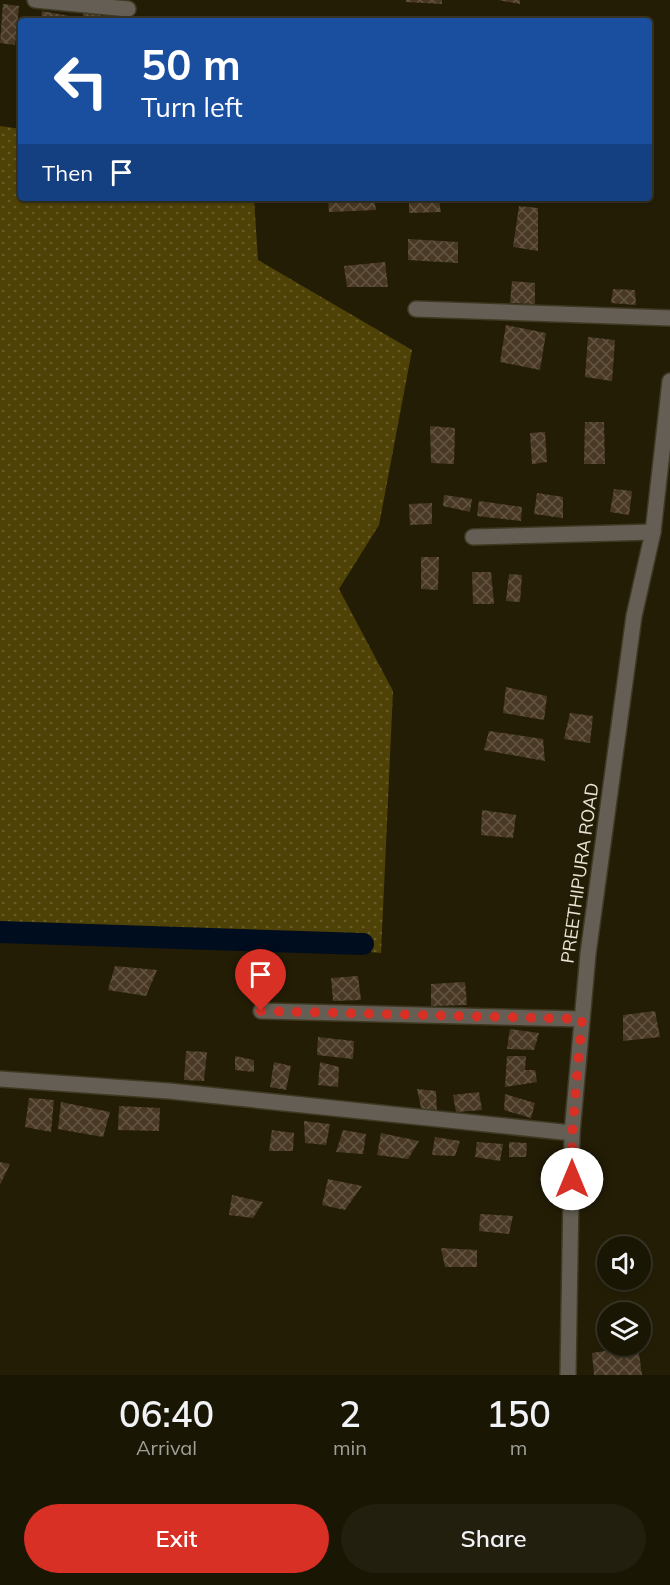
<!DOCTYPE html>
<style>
body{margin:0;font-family:Mulish,sans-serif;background:#231f0e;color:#f1f3f6;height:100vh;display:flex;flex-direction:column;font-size:22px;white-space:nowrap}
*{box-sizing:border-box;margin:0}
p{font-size:20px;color:#9f9f9a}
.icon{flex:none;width:33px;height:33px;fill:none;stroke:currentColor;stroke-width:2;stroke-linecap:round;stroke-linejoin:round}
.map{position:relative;height:1375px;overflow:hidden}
.sheet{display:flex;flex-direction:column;background:#1a1604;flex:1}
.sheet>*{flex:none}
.top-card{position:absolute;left:18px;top:18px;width:634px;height:183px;border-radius:6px;box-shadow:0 2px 4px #0004,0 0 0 2px #383526;background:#1a4fa0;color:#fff;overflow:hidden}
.buttons{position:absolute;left:597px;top:1236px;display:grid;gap:12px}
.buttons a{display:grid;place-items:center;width:54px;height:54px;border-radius:50%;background:#1a1604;box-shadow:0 2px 4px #0004,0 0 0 2px #383526;font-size:30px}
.pin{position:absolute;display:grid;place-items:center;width:51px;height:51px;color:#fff;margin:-62px -26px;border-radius:50% 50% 50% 0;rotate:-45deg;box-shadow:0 0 6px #0007}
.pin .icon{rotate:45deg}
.me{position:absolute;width:66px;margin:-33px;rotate:0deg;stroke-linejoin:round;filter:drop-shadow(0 0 4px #0008)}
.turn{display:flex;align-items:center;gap:21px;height:126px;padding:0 24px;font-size:27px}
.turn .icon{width:78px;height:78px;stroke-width:2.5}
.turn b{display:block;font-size:42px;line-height:51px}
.then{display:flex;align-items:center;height:57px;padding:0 24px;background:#0003;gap:12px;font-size:22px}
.eta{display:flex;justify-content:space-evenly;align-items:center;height:102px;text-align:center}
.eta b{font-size:36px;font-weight:600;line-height:42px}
.action{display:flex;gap:12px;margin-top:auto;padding:12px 24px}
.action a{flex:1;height:69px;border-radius:36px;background:#d93025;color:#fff;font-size:24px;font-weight:600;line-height:69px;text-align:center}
.action a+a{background:#231f0e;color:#f1f3f6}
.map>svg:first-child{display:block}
.grass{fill:url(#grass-dots)}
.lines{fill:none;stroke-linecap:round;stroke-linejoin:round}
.canal{stroke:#000d1f;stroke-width:22}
.building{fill:url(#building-cross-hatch)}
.minor-casing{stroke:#3f3923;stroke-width:18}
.tertiary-casing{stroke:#3f3923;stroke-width:18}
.minor{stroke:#645e54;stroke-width:15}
.tertiary{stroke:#645e54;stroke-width:15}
.route{stroke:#d93025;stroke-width:10;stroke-dasharray:0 18}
.labels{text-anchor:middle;stroke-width:6;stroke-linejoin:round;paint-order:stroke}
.street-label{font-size:18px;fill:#e9e5d7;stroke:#231d06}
</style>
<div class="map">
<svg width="670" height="1375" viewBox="0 0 670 1375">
<defs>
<pattern id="grass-dots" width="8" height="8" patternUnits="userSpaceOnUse" patternTransform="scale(1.5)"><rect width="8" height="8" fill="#4e4206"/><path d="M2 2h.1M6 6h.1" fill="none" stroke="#685d2a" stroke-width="1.8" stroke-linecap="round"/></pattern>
<pattern id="building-cross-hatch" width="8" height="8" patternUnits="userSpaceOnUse" patternTransform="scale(1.5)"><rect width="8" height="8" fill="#493824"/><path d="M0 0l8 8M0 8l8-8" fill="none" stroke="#635543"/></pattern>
</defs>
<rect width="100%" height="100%" fill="#231d06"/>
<polygon class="grass" points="0,126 21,129 21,198 254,198 258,260 412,350 379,525 339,589 393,691 381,953 0,921"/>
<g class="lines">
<polyline class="canal" points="0,932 363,944"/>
</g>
<g class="building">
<polygon points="406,0 442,0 442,4 406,2"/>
<polygon points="498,0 520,0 520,4"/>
<polygon points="3,4 19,6 15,45 0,43"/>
<polygon points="42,11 69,16 67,21 41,21"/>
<polygon points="83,12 101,13 101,21 83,21"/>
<polygon points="328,198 374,198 376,210 329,212"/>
<polygon points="439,201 441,212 409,213 409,203"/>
<polygon points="519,206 538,208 538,251 513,247"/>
<polygon points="408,239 458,242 458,263 408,260"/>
<polygon points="385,262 388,287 347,287 344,266"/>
<polygon points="512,281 535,283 535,304 510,303"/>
<polygon points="613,289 635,290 636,305 611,303"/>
<polygon points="506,325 546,333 540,370 500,362"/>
<polygon points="588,337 615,340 612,381 585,377"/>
<polygon points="585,422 604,422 605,464 584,464"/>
<polygon points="430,426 455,428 454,464 431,463"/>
<polygon points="545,432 547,462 532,464 530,433"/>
<polygon points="614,489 632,491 629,515 610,512"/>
<polygon points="537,493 563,497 563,518 534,514"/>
<polygon points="444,495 472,499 470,512 443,506"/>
<polygon points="479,501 522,507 521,521 477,516"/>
<polygon points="432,503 432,524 410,525 409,504"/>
<polygon points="421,557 439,557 438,590 421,589"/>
<polygon points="472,572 491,572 494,604 473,604"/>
<polygon points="509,574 522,575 520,602 506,601"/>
<polygon points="506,687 547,696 544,720 503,713"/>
<polygon points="570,713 593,716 590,743 564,739"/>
<polygon points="489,731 543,739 545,761 484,750"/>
<polygon points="482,810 516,815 513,838 481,835"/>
<polygon points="115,966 157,970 146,996 108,990"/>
<polygon points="358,976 361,1000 333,1001 331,978"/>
<polygon points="465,982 467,1005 431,1006 431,984"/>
<polygon points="655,1011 660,1037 623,1041 623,1015"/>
<polygon points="510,1029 539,1033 534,1050 507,1049"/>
<polygon points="318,1037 354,1041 353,1059 317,1055"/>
<polygon points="186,1051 207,1052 204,1081 184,1080"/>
<polygon points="235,1056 254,1060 254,1072 235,1070"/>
<polygon points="507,1056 526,1056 525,1070 535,1070 537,1082 505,1087"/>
<polygon points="274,1062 291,1066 286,1090 270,1087"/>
<polygon points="320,1062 339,1067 338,1087 318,1085"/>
<polygon points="417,1089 436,1091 437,1113 422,1112"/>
<polygon points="479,1092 482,1110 456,1112 453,1095"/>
<polygon points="505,1094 535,1103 531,1118 504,1110"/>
<polygon points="29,1098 54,1100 51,1132 25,1127"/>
<polygon points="61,1102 110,1112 103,1137 58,1129"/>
<polygon points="119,1106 160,1108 159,1131 118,1130"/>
<polygon points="304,1121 330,1124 326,1145 305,1143"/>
<polygon points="272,1130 294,1133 293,1151 269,1151"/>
<polygon points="343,1130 366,1134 363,1154 336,1152"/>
<polygon points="381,1133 419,1141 408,1159 377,1155"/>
<polygon points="435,1137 460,1141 455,1156 432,1155"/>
<polygon points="477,1142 503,1144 500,1161 475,1157"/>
<polygon points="509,1142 527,1143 526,1157 509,1157"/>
<polygon points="0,1162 10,1164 0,1185"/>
<polygon points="328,1179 362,1186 345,1210 322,1205"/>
<polygon points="232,1195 263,1202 253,1218 229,1215"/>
<polygon points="480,1214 513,1216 509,1234 479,1231"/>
<polygon points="441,1248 477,1250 477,1267 445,1267"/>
<polygon points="638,1346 642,1375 594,1375 592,1353"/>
</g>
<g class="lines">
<g class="minor-casing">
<g id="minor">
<polyline points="35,0 128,9"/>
<polyline points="416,309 670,318"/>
<polyline points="473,537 653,532"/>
<polyline points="261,1011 582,1019"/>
<polyline points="0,1079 169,1091 572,1133"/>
</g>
</g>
<g class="tertiary-casing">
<polyline id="tertiary" points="568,1375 572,1133 588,954 634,616 653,532 670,381"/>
</g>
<use href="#minor" class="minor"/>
<use href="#tertiary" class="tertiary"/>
</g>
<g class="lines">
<polyline class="route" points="261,1011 582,1019 572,1134 572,1179"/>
</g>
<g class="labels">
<g class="street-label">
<text transform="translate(580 873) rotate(-82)" y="6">PREETHIPURA ROAD</text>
</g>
</g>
</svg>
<div class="buttons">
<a><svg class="icon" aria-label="sound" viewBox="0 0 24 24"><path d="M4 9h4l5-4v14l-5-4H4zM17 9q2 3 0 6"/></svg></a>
<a><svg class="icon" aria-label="layers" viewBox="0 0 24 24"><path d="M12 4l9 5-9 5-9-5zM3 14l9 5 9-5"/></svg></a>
</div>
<div class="pin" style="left:261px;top:1011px;background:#d93025"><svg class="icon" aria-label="arrive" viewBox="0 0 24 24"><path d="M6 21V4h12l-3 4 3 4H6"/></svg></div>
<svg class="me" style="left:572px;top:1179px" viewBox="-20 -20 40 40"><circle r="19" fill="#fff"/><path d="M0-13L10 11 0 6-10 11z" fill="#d93025"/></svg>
<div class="top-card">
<div class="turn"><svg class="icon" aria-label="left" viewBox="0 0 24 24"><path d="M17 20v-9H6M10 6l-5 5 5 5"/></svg><div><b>50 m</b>Turn left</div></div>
<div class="then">Then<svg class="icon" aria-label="arrive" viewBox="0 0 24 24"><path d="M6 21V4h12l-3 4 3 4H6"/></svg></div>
</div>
</div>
<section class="sheet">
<div class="eta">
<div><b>06:40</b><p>Arrival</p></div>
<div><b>2</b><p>min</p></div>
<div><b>150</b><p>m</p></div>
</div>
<div class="action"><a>Exit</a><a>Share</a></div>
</section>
